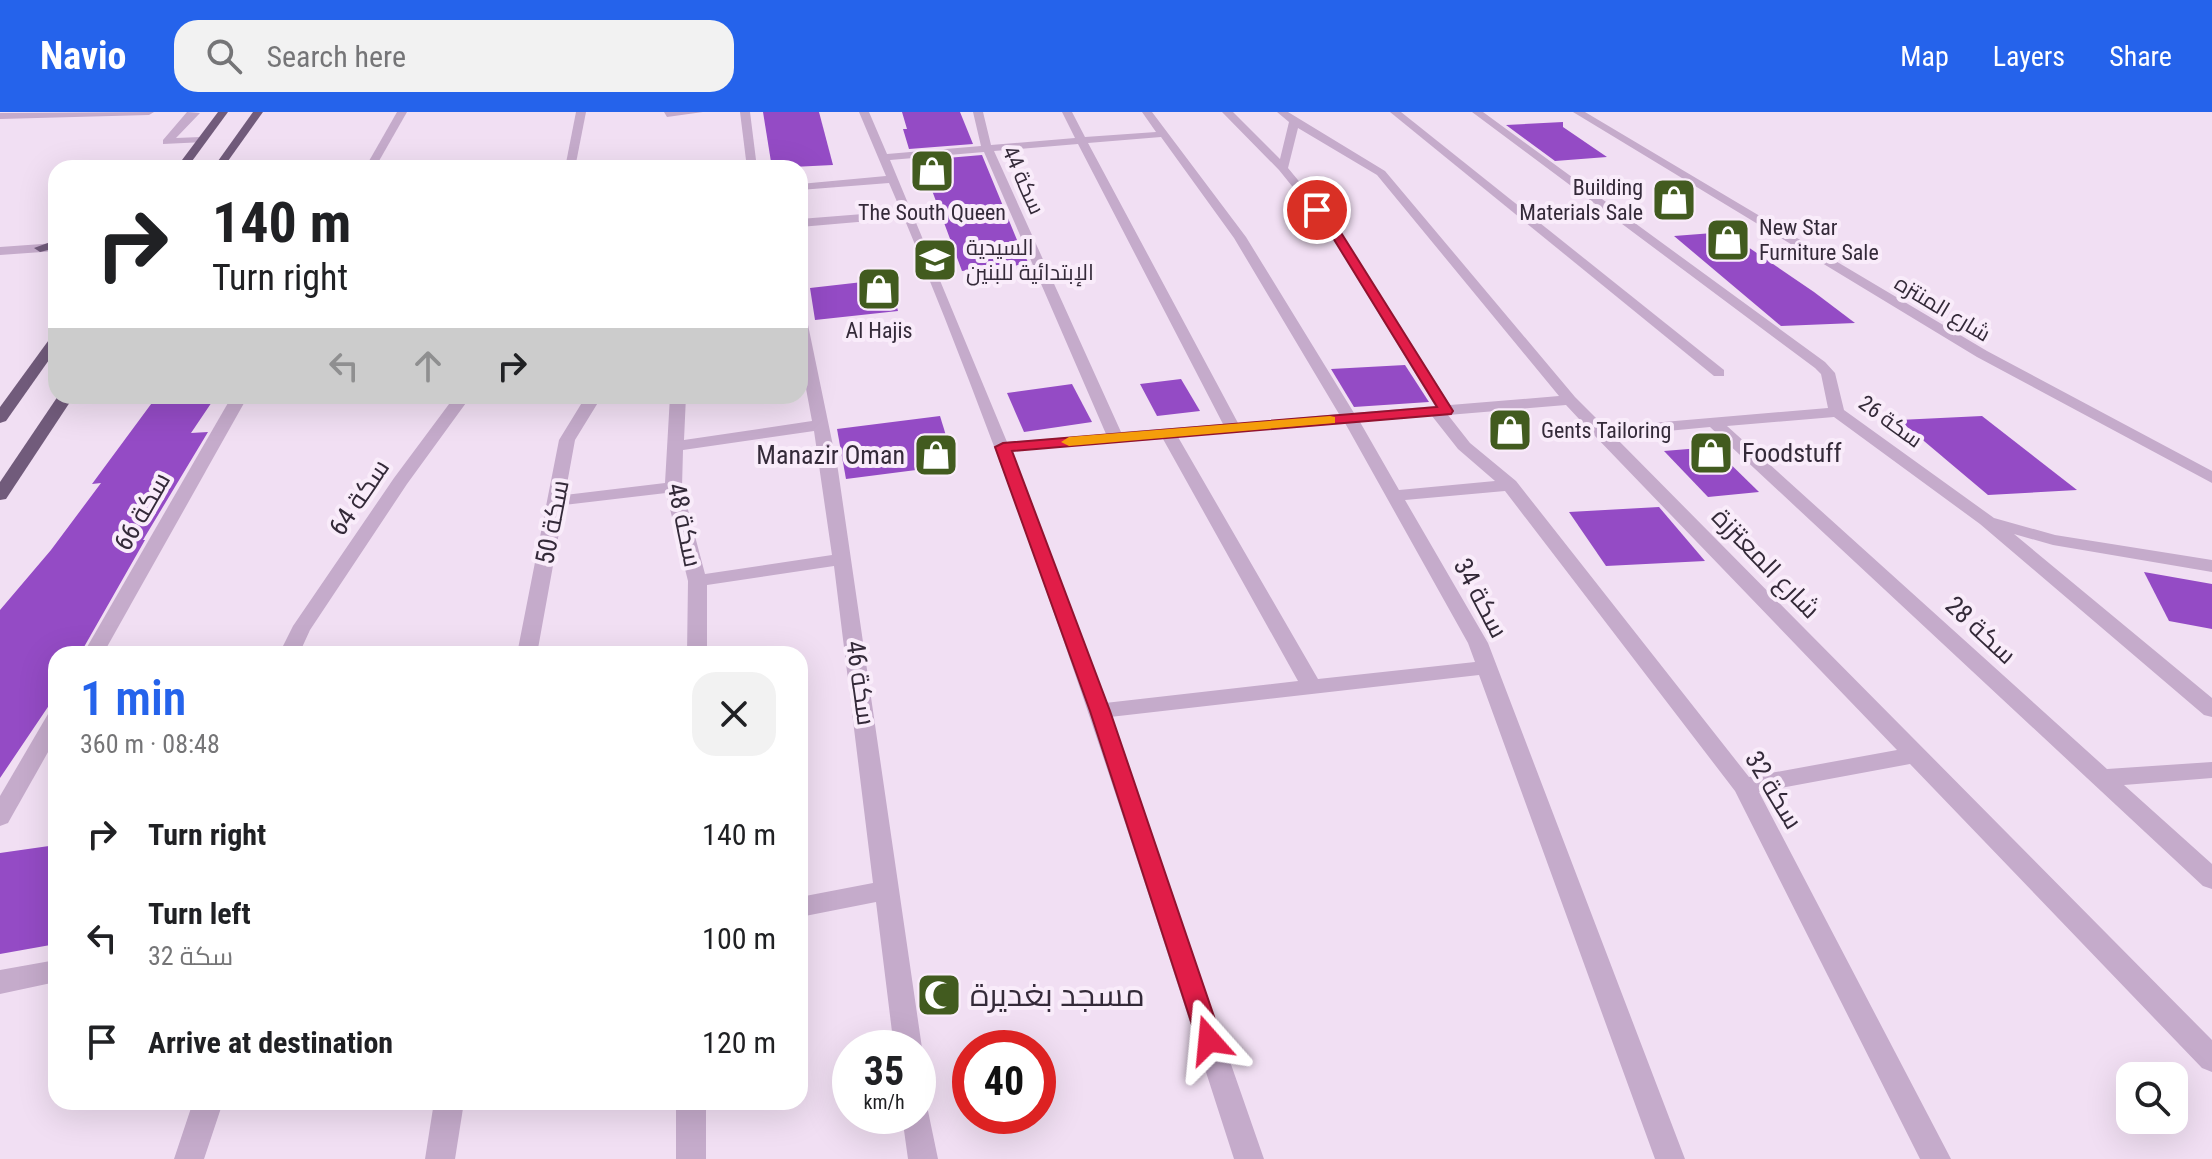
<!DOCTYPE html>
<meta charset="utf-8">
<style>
body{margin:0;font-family:"Roboto Condensed",Cairo,sans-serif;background:#f2f2f2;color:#202124;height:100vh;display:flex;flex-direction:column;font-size:30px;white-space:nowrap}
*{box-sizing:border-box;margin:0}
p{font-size:26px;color:#757577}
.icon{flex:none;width:44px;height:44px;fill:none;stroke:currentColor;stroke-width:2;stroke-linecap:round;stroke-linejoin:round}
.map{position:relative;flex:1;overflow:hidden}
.drawer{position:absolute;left:48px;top:534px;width:760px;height:464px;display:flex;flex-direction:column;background:#fff;border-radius:24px;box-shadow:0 8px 32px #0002}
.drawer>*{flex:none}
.hud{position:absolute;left:48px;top:48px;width:760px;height:244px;border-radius:24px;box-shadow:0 8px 32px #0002;background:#fff;color:#202124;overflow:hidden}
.tools{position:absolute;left:2116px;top:950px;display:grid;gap:16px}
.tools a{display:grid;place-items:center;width:72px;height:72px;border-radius:16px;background:#fff;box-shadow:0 8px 32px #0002;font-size:40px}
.speed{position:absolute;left:832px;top:918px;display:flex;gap:16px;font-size:40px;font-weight:700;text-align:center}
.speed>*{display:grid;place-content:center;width:104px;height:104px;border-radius:50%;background:#fff;box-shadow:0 8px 32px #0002;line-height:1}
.speed small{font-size:20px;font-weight:400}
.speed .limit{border:12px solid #d22;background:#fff;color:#111}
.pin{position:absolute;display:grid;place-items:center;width:68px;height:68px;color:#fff;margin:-34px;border:4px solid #fff;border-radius:50%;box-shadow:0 2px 8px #0007}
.me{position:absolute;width:88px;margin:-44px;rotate:342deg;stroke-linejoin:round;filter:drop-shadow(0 0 6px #0008)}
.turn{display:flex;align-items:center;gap:28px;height:168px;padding:0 32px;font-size:36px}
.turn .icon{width:104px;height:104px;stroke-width:2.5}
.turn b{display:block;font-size:56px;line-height:68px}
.lanes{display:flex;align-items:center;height:76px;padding:0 32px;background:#0003;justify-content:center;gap:40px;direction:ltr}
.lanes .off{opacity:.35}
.round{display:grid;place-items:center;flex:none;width:84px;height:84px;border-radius:24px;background:#f2f2f2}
.overview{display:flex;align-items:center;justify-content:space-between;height:136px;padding:0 32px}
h1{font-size:48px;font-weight:600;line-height:60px;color:#2563eb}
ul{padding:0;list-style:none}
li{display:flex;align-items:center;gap:24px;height:104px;padding:0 32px}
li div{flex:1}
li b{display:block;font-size:30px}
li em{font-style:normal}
header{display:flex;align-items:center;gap:48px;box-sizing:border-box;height:112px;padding:0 40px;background:#2563eb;color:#fff}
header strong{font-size:38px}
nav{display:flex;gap:44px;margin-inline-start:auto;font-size:28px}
.search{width:560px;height:72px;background:#f2f2f2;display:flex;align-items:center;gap:20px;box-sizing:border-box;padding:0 28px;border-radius:24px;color:#757577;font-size:30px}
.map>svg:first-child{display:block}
.building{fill:#944bc5}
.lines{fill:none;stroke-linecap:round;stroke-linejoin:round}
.minor{fill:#c5abcb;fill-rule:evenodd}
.major{fill:#715b7b;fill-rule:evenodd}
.route{fill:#e11d48;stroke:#92132f;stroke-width:2}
.slow{fill:#f59e0b}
.labels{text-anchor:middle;stroke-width:8;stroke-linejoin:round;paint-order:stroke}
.far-street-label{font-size:22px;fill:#342a39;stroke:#f9ecfa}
.far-poi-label{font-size:22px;fill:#342a39;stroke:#f9ecfa;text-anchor:start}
.poi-label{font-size:26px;fill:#342a39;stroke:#f9ecfa;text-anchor:start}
.street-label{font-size:26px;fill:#342a39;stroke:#f9ecfa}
.near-poi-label{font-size:32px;fill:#342a39;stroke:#f9ecfa;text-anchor:start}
</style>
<header>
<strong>Navio</strong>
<div class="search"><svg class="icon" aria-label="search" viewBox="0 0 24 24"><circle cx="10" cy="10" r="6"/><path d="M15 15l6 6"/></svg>Search here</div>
<nav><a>Map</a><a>Layers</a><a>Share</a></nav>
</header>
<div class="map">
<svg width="2212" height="1047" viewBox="0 0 2212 1047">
<rect width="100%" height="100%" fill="#f1dff3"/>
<g class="building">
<polygon points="763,0 819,0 833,53 772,56"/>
<polygon points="902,0 960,0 973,32 909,37 903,17 907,17"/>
<polygon points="1563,10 1563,15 1607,45 1555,49 1506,13"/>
<polygon points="982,43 1017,128 1029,152 962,159 927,65 918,66 912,49"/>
<polygon points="1726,120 1814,180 1855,211 1781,214 1674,124"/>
<polygon points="889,167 898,199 815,208 810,176"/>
<polygon points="1405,253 1429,290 1354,295 1331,257"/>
<polygon points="1181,267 1200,299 1157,304 1140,272"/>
<polygon points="1072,272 1092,310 1024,320 1007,281"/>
<polygon points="157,284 216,284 191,321 208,320 143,428 145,428 80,542 56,542 56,583 0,666 0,498 51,438 101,371 92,372"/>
<polygon points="940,304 955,353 846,367 837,317"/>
<polygon points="1982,304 2077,378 1988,383 1899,308"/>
<polygon points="1713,335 1759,380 1708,385 1664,339"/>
<polygon points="1659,395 1705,449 1606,454 1569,400"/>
<polygon points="2144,460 2212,472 2212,517 2169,509"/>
<polygon points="56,733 56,832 0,842 0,741"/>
</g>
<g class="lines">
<g class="minor">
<polygon points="154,0 149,3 0,7 0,1"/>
<polygon points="187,0 200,1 176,26 201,25 205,26 205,30 163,32 163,28"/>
<polygon points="397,0 407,0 375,56 365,56"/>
<polygon points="576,0 586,0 575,56 565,56"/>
<polygon points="664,0 703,0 667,5"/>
<polygon points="740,0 750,0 757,56 747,56"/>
<path d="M 859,0 L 869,0 L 887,42 L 981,34 L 973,0 L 983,0 L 991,33 L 1075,26 L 1062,0 L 1072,0 L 1085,25 L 1156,20 L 1142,0 L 1152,0 L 1246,125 L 1354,301 L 1435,294 L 1329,120 L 1279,58 L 1222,0 L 1233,0 L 1280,47 L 1289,10 L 1277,0 L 1288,0 L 1385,59 L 1575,285 L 1605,315 L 1828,296 L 1821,262 L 1815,256 L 1472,0 L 1483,0 L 1825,250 L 1835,261 L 1844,298 L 1994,406 L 2055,423 L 2212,448 L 2212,460 L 2053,433 L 2014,422 L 2212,586 L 2212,605 L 2204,603 L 1980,412 L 1834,305 L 1727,314 L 2107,657 L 2212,650 L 2212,666 L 2124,673 L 2212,752 L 2212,777 L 2203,774 L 1710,315 L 1614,324 L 2212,928 L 2212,960 L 2202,956 L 1910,652 L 1759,680 L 1951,1047 L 1920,1047 L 1735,679 L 1505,379 L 1405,388 L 1488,531 L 1685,1047 L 1655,1047 L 1479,563 L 1110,605 L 1264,1047 L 1234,1047 C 1132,731 1032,412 904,106 L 800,115 L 800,107 L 901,99 L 889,71 L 800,78 L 800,72 L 886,64 ZM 1298,16 L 1377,63 L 1559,284 L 1450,293 L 1340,119 L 1288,56 ZM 1161,25 L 1234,126 L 1339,302 L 1238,311 L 1088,31 ZM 1078,32 L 1223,312 L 1121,320 L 994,39 ZM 984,40 L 1106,322 L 1007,330 L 890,48 ZM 1566,293 L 1594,323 L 1897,638 L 1749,665 L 1516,369 L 1470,331 L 1448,303 ZM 1432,304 L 1458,337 L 1495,369 L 1399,378 L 1360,310 ZM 1345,311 L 1468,531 L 1475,550 L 1318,567 L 1178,325 ZM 1163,327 L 1298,569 L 1105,591 L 1011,339 Z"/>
<polygon points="1390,0 1401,0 1724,258 1724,264 1714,264"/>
<polygon points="1573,0 1585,0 1987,239 2212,359 2212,371 1977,245"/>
<polygon points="56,131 56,139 0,143 0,135"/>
<path d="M 800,204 L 807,208 L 838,358 L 922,936 L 918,945 L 918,936 L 894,936 L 876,790 L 800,805 L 800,785 L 873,771 L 834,454 L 707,473 L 707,542 L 687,542 L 688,469 L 666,381 L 564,393 L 537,542 L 517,542 L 559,328 L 586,284 L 602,284 L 575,328 L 565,383 L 665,371 L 670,284 L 686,284 L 684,328 L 812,309 L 800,244 ZM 814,319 L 832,443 L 705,462 L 682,375 L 683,338 Z"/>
<polygon points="232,284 248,284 103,542 83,542"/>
<polygon points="455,284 471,284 407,372 310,518 299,542 279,542 293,514 394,366"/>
<polygon points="56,599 56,626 8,711 0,714 0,684 48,602"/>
<polygon points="56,848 56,870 0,882 0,858"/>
<polygon points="193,990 223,990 204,1047 174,1047"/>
<polygon points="434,990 464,990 455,1047 425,1047"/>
<rect x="676" y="990" width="30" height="57"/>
<polygon points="918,990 927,994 938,1047 908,1047 902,1004 918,1004"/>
</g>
<g class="major">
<polygon points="218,0 228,0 187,56 176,56"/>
<polygon points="253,0 263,0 223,56 213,56"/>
<polygon points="56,128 56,136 40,140 34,136"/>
<polygon points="56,224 56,238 6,309 0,311 0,295 51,225"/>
<polygon points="58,284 74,284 6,387 0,388 0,370"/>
</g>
</g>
<polygon class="route" points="1317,95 1340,119 1453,299 1451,302 1012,339 1110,599 1222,928 1218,936 1209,939 1200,936 1197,928 1090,599 995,335 1003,331 1437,295 1330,121 1312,98"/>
<polygon class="slow" points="1330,304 1335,305 1335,311 1069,334 1061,330 1069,325"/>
<defs>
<g id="shop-square" transform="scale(2.3)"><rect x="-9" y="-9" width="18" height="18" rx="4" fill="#425b1f" stroke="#f9ecfa"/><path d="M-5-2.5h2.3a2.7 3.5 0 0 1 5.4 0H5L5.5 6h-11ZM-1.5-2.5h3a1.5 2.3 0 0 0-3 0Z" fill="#fff"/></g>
<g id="university-square" transform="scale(2.3)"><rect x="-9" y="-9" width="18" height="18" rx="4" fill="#425b1f" stroke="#f9ecfa"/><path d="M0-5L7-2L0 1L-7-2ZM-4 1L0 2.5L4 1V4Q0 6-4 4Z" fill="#fff"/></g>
<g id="mosque-square" transform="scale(2.3)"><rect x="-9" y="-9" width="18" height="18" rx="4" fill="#425b1f" stroke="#f9ecfa"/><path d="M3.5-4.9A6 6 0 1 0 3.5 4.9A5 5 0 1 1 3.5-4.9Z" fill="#fff"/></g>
</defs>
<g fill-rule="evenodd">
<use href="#shop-square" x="932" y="59"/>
<use href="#shop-square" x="1674" y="88"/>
<use href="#shop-square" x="1728" y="128"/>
<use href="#university-square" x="935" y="148"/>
<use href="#shop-square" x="879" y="177"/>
<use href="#shop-square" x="1510" y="318"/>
<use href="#shop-square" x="1711" y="341"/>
<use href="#shop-square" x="936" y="343"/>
<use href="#mosque-square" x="939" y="883"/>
</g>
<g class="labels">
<g class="far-street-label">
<text transform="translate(1024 68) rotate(66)" y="8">سكة 44</text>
<text transform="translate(1943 196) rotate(31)" y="8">شارع المنتزه</text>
<text transform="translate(1891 309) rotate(36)" y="8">سكة 26</text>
</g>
<g class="far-poi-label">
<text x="1643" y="83" text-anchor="end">Building<tspan x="1643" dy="25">Materials Sale</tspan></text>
<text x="932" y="108" text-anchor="middle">The South Queen</text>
<text x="1759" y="123">New Star<tspan x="1759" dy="25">Furniture Sale</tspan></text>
<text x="966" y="143">السيدية<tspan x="966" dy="25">الإبتدائية للبنين</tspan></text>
<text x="879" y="226" text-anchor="middle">Al Hajis</text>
<text x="1541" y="326">Gents Tailoring</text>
</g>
<g class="poi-label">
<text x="1742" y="350">Foodstuff</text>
<text x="905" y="352" text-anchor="end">Manazir Oman</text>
</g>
<g class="street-label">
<text transform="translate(359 385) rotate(-56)" y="9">سكة 64</text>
<text transform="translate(142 399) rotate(-60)" y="9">سكة 66</text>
<text transform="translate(552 410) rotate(-79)" y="9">سكة 50</text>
<text transform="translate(685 413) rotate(78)" y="9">سكة 48</text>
<text transform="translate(1766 451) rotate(46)" y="9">شارع المعتززة</text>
<text transform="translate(1481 486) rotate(62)" y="9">سكة 34</text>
<text transform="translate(1981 518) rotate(43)" y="9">سكة 28</text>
<text transform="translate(861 571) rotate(82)" y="9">سكة 46</text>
<text transform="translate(1774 678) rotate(59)" y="9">سكة 32</text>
</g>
<g class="near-poi-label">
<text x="970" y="894">مسجد بغديرة</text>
</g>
</g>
</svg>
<div class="tools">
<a><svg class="icon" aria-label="search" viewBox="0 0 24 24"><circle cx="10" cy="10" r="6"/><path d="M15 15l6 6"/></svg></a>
</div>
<div class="speed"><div>35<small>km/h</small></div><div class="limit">40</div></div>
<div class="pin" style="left:1317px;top:98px;background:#d93025"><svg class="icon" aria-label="arrive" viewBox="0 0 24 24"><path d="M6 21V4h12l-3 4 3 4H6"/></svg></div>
<svg class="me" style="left:1209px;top:928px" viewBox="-20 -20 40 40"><path d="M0-17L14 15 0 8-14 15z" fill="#e11d48" stroke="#fff" stroke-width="4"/></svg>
<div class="hud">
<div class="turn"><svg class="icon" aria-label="right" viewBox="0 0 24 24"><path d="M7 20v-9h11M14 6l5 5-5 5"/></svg><div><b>140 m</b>Turn right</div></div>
<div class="lanes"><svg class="icon off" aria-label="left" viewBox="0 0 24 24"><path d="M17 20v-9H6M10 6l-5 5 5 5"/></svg><svg class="icon off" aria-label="ahead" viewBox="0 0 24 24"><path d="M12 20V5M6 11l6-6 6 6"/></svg><svg class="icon" aria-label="right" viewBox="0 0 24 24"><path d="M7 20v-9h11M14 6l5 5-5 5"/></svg></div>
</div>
<section class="drawer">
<div class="overview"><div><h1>1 min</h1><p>360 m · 08:48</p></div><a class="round"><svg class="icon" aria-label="close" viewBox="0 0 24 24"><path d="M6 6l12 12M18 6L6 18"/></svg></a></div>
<ul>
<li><svg class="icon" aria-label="right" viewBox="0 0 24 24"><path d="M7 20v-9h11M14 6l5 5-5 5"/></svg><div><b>Turn right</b></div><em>140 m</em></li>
<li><svg class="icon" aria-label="left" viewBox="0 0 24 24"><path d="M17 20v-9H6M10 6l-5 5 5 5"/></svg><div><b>Turn left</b><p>سكة 32</p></div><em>100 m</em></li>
<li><svg class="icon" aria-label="arrive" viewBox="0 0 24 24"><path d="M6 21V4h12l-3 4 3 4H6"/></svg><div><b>Arrive at destination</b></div><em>120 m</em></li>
</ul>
</section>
</div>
